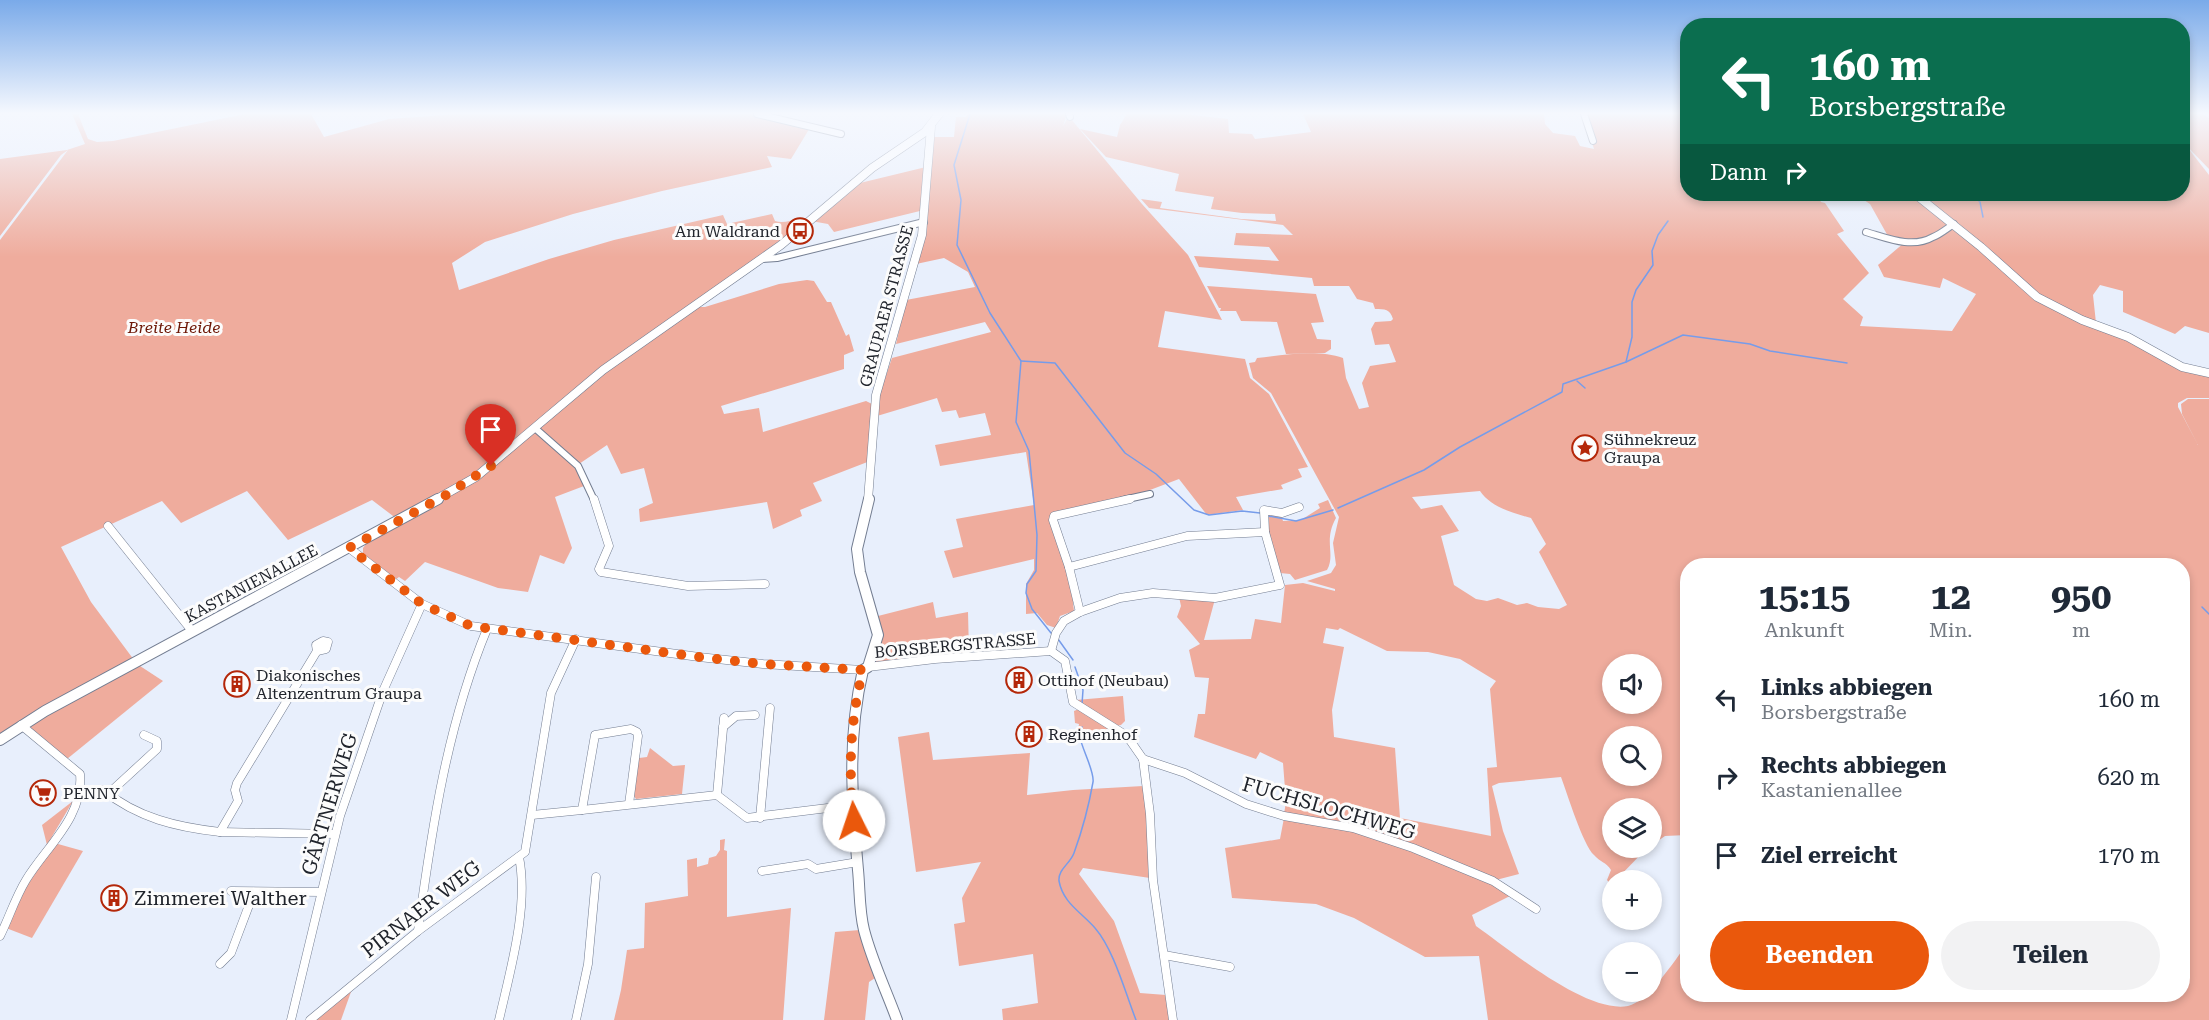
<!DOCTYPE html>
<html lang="de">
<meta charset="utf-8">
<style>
body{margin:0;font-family:"Roboto Serif",serif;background:#f2f2f3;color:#1f2937;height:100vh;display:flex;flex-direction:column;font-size:22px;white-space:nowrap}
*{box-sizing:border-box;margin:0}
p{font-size:20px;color:#747a83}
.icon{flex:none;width:33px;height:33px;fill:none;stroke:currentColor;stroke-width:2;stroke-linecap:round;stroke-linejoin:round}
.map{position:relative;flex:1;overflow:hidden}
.sheet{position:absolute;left:1680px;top:558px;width:510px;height:444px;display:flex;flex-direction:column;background:#fff;border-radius:24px;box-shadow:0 3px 9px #0003}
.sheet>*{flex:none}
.guide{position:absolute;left:1680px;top:18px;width:510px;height:183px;border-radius:24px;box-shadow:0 3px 9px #0003;background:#0b6e4f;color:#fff;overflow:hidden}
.tools{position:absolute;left:1602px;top:654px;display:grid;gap:12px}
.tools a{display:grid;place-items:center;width:60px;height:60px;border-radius:50%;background:#fff;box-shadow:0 3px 9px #0003;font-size:30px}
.pin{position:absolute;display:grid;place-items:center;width:51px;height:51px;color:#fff;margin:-62px -26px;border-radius:50% 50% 50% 0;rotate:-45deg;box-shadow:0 0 6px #0007}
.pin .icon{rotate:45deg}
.me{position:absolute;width:66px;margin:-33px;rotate:356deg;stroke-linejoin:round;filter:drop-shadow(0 0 4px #0008)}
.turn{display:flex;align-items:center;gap:21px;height:126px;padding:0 30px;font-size:27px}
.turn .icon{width:78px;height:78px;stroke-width:2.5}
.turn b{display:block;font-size:42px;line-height:51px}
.then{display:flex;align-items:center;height:57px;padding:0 30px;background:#0003;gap:12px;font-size:22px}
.eta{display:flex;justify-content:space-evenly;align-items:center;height:102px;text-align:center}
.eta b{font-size:36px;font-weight:700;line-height:42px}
.primary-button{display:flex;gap:12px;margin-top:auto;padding:12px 30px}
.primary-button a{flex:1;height:69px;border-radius:36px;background:#ea580c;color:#fff;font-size:24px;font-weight:700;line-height:69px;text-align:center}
.primary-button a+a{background:#f2f2f3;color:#1f2937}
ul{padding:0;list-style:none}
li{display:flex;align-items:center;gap:18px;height:78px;padding:0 30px}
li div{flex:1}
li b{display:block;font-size:22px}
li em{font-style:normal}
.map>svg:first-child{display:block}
.green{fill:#efac9d;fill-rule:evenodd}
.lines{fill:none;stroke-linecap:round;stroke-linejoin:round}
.stream{stroke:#769cea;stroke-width:1.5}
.street-far1-casing{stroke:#737d91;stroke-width:8}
.street-casing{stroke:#737d91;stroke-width:9}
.secondary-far1-casing{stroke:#737d91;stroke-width:9}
.secondary-casing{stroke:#737d91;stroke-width:12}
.street-far1{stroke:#fff;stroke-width:6}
.street{stroke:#fff;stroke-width:8}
.secondary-far1{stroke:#fff;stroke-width:8}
.secondary{stroke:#fff;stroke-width:10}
.route{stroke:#ea580c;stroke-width:10;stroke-dasharray:0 18}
.labels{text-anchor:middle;stroke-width:6;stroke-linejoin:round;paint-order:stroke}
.poi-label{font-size:16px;fill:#20242c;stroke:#fcfcfc;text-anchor:start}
.street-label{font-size:16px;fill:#20242c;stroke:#fcfcfc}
.park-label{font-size:16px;font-style:italic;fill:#6d1706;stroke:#fcfcfc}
.near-street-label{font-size:20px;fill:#20242c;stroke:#fcfcfc}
.near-poi-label{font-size:20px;fill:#20242c;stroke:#fcfcfc;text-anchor:start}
</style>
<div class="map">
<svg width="2209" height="1020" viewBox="0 0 2209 1020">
<rect width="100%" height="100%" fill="#e8effc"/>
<g class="green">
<path d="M 72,114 L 78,114 L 88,139 L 97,142 L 113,141 L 245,114 L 311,114 L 324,137 L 389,119 L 459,114 L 754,114 L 769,120 L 811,126 L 791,159 L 767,156 L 772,167 L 662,191 L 573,214 L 485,242 L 452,263 L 459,290 L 549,259 L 614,240 L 723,215 L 727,224 L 772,214 L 775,221 C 786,225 796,216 807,221 L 780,244 L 601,369 L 473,477 L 397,519 L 372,500 L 288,540 L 247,491 L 181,523 L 162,501 L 61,547 L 91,602 L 134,660 L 0,738 L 0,240 L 68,150 L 61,155 L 0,236 L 0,159 L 67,150 L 85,144 Z"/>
<polygon points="968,114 1067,114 1063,126 1067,119 1071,119 1142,204 1188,255 1222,320 1165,311 1158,347 1245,359 1250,378 1269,394 1308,467 1298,469 1302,477 1281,485 1283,489 1236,497 1243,510 1207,515 1179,479 1150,490 1151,492 1052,516 1075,600 1073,603 1074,611 1060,616 1056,628 1047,625 1037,613 1026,614 1026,584 1034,570 1034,559 953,578 944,551 963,547 956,519 1034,505 1026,452 940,466 935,445 991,435 985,413 959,418 956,410 942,412 937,398 877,416 880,393 892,358 991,332 985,322 896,344 906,300 975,287 968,272 944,258 916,264 928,210 933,137 954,137 956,117 966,117"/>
<path d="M 1127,114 L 1184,114 L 1228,119 L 1229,133 L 1252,134 L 1255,139 L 1311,132 L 1303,114 L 1544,114 L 1545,124 L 1553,133 L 1575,136 L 1580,146 L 1594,149 L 1583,114 L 1687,114 L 1688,194 L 1817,194 L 1821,202 L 1825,203 L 1844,231 L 1837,234 L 1869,273 L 1843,299 L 1863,317 L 1860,326 L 1952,331 L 1976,294 L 1943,278 L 1940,288 L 1884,277 L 1878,265 L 1905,242 L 1889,238 L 1870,204 L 1855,194 L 1913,194 L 2031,295 L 2209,375 L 2209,398 L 2187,398 L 2178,403 L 2178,407 L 2198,445 L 2182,414 L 2181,404 L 2188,399 L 2209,399 L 2209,1020 L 1488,1020 L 1479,956 L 1425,957 L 1354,918 L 1316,904 L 1232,898 L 1225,848 L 1280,839 L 1284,818 L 1378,837 L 1496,884 L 1512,895 L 1472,915 L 1476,926 C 1509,949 1586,1014 1628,1006 C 1648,1002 1675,960 1687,944 L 1688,994 L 2182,994 L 2182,566 L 1688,566 L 1687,835 L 1665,836 L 1652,845 L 1652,808 L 1612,808 L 1612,848 L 1647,848 L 1616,880 L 1612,880 L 1611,885 L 1607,880 L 1611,870 C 1606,862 1600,862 1594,855 C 1583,845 1567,793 1561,777 L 1499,783 L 1492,786 L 1503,831 L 1519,874 L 1496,880 L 1380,833 L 1284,814 L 1286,802 L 1283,763 L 1260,752 L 1256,759 L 1194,737 L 1198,714 L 1205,714 L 1209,678 L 1195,677 L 1189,650 L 1200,644 L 1177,617 L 1181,606 L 1179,597 L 1215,599 L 1204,640 L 1251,639 L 1255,619 L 1281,623 L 1285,585 L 1303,583 L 1335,591 L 1335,589 L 1307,581 L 1331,573 L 1336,565 L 1333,543 L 1339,517 L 1271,393 L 1253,378 L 1249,363 L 1255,362 L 1257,358 C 1283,355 1318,349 1343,358 L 1346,378 L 1359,409 L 1369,407 L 1362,383 L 1370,366 L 1396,362 L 1389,344 L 1375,345 L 1371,329 L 1375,322 L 1391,321 L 1393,319 C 1390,309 1385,309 1375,309 L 1373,303 L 1357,299 L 1349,286 L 1314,286 L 1312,278 L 1199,267 L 1194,256 L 1279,261 L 1269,247 L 1234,245 L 1236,233 L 1293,235 L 1283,225 L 1149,208 L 1141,199 L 1162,202 L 1160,208 L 1241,219 L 1276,221 L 1275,214 L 1242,213 L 1211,209 L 1214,197 L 1175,191 L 1179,174 L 1106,157 L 1080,129 L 1117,137 L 1120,125 ZM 1480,491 C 1491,507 1512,513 1531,518 L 1546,544 L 1539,552 L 1567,605 L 1559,609 L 1538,607 L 1527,603 L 1517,605 L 1498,598 L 1487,601 L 1476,599 L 1454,585 L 1441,536 L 1459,531 L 1442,505 L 1421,509 L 1412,497 ZM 1326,628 L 1338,630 L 1340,628 L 1387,651 L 1428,652 L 1460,659 L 1496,681 L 1490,689 L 1497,767 L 1487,768 L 1491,836 L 1400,818 L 1395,748 L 1334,737 L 1332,710 L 1344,647 L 1323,643 ZM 1612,664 L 1652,664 L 1652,704 L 1612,704 ZM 1612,736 L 1652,736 L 1652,776 L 1612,776 Z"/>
<polygon points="2183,114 2203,114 2209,118 2209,169 2184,143 2209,175 2209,333 2185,326 2175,334 2123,312 2123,291 2100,285 2093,295 2096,323 2038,295 1918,194 2182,194"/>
<polygon points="926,167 924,210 834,232 828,224 811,221 860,183"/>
<polygon points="807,280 814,281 827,302 831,302 846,336 849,334 854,351 844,355 844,369 721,406 724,414 759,408 763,432 866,401 872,404 870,461 813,483 822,501 800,510 802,516 773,529 767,502 640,522 639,509 653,503 644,468 621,474 607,445 579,464 540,428 589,385 697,307 705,307 779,284"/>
<polygon points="1207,286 1316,294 1324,322 1311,323 1317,339 1331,340 1331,349 1325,353 1286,354 1277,322 1241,321 1236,311 1220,311 1221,308 1219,308"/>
<polygon points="536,431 575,466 584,486 555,497 572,548 564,564 540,555 528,592 498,588 425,562 405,581 399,577 395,580 363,555 363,548 369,540 478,478"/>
<path d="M 1328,500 L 1336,518 C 1323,541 1336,554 1327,570 L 1295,580 L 1290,574 L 1280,573 L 1269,535 L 1267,513 L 1281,515 L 1283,521 L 1301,520 L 1320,508 L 1318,504 Z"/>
<polygon points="933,602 936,618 968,612 969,653 924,655 874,663 881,630 878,616"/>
<polygon points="137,664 163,681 67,759 31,728 31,725"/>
<polygon points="1123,696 1125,721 1121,725 1116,726 1076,700"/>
<polygon points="1079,709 1125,739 1076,741 1079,724 1075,723 1074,711"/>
<polygon points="929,732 933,760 1030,753 1027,795 1073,790 1143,786 1148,815 1150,878 1083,868 1079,874 1114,921 1140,993 1166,995 1170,1020 1003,1020 1002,1009 1038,1003 1033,954 959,966 954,924 965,922 962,898 981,862 916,872 898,737"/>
<polygon points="650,748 673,766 685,765 682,794 636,799 634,796 639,758 647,757"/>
<polygon points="73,801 47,845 42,825"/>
<polygon points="725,839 724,850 727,851 727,917 791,908 783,1020 614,1020 621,990 627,950 644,948 645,903 688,896 687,860 697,858 697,867 708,864 709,858 716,856 720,850 720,840"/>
<polygon points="58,844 83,851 32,938 6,928 26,887 54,845"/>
<polygon points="860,930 875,978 869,982 865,1020 824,1020 835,932"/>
<polygon points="352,989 341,1020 315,1020"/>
</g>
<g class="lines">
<g class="stream">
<polyline points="970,114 954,165 961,200 957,245 990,313 1021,361 1016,422 1029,451 1037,535 1036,571 1027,584 1026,593 1032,609 1051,633"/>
<polyline points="1977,194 1979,201"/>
<polyline points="1980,202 1983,217"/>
<polyline points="1021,361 1055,363 1125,453 1156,474 1194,510 1209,515 1242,511 1260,513"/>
<polyline points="1626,362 1632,337 1632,302 1636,290 1653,265 1652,251 1658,235 1668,221"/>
<polyline points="1577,381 1585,388"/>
<polyline points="1338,508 1424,470 1460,447 1562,392 1563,384 1626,362 1683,335 1750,344 1770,351 1847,363"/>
<polyline points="1268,516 1296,521 1333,510"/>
<polyline points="2202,607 2209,614"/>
<polyline points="1058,639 1073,660"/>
<polyline points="1075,667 1083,690 1082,704"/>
<polyline points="1081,730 1082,727"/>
<path d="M 1079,734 C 1081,747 1095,772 1093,782 C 1089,805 1082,831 1074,853 C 1070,864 1058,869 1059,881 C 1063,903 1081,912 1095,928 C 1114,950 1125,992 1136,1020"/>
</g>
<g class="street-far1-casing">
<g id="street-far1">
<polyline points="757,114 841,134"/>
<polyline points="1069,114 1070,117"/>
<polyline points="1584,114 1593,141"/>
<path d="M 1866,232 C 1887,238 1912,249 1933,237 C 1941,234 1947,228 1954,224"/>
<polyline points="762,259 777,258 924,222"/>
<polyline points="536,429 578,466 594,500"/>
<polyline points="1123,500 1150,494"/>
</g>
</g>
<g class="street-casing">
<g id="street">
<polyline points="594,499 609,546 599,569 601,572 688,586 765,584"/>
<polyline points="108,526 192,631"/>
<polyline points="349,548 422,604 471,626 699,657 763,664 863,670"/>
<polyline points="1069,567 1187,536 1265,532"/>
<polyline points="1080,612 1069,567 1053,520 1054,516 1130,499"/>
<polygon points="323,641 328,642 326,649 317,651 316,645"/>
<polyline points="1051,651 1056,633 1064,621 1080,612 1120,598 1153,593 1215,598 1280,585 1265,532 1264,510 1282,513 1299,507"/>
<polyline points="1051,651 1065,661 1073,702 1127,736 1143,759"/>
<polyline points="868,667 935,659 1051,651"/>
<polyline points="723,727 736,716 755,715"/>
<polyline points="1143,759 1185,773 1246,804 1284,816 1353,828 1413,848 1493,881 1536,909"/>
<polyline points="1143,759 1150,814 1153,880 1173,1020"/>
<path d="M 81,792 L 103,790 C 138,818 176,827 220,832 L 238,801 L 235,790 L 237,783 L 317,651"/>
<polyline points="107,795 157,749 157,741 144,735"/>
<polyline points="717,795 724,718"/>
<polyline points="582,810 717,795 747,818 852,805"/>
<polyline points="532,815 582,810 595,735 631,729 637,732 638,736 629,804"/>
<polyline points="760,818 770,708"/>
<polyline points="220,832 335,834"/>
<polyline points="762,871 808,864 816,869 858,862"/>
<polyline points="231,891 321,892"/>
<path d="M 418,931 C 432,827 447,726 487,629"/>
<path d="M 0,936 C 9,918 15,898 26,880 C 46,847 84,817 80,774 L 21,725"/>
<polyline points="1164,955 1230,967"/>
<polyline points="220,964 231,953 254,892"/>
<polyline points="291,1020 340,816 383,691 422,604"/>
<polyline points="310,1020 418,931 525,852 551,693 576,639"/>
<path d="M 499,1020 C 510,971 529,907 519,857"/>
<polyline points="576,1020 588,964 596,877"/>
</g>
</g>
<g class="secondary-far1-casing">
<g id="secondary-far1">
<polyline points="1915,194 1981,247 2037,297 2082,320 2128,337 2182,367 2209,373"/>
<polyline points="435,500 476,477 603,370 781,245 872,168 925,132 939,114"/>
<polyline points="868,500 876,395 922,235 931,127"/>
</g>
</g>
<g class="secondary-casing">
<g id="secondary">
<path d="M 869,499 L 857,549 L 860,572 L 878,635 L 868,667 L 863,670 C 847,737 852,802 858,870 C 860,890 859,910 864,930 C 872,961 886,990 897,1020"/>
<polyline points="0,740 45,711 438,499"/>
</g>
</g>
<use href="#street-far1" class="street-far1"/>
<use href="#street" class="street"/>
<use href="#secondary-far1" class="secondary-far1"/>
<use href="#secondary" class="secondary"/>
</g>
<linearGradient id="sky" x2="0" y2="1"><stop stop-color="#7aaae9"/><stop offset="0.44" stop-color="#f5f8fe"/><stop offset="1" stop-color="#f5f8fe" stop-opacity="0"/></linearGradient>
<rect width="2209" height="257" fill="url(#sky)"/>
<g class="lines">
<path class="route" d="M 491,466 L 446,495 L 349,548 L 422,604 L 471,626 L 699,657 L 763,664 L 863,670 C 850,721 848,769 854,821"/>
</g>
<defs>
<g id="bus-ring" transform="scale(1.35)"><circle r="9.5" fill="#fcfcfc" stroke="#b4280a" stroke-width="1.5"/><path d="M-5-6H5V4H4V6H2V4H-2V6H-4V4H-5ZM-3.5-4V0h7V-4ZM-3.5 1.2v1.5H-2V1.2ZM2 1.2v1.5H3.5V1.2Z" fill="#b4280a"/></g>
<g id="sight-ring" transform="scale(1.35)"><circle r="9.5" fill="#fcfcfc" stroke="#b4280a" stroke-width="1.5"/><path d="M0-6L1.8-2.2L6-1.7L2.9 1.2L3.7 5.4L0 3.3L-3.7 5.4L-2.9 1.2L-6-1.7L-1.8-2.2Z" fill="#b4280a"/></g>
<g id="building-ring" transform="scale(1.35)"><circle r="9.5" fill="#fcfcfc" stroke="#b4280a" stroke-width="1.5"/><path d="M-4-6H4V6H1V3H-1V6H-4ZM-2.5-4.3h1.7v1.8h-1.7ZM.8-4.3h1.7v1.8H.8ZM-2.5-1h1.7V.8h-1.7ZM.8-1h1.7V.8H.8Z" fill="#b4280a"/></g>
<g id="supermarket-ring" transform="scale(1.35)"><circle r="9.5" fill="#fcfcfc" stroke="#b4280a" stroke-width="1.5"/><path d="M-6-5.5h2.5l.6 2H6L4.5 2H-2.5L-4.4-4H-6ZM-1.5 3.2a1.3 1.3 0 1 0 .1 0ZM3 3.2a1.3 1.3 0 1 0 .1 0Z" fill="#b4280a"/></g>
</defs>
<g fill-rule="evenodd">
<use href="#bus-ring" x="800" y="231"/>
<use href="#sight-ring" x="1585" y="448"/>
<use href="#building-ring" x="1019" y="680"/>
<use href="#building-ring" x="237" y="684"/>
<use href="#building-ring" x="1029" y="734"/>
<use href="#supermarket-ring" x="43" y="793"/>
<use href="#building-ring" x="114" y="898"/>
</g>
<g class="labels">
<g class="poi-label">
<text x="780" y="237" text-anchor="end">Am Waldrand</text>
<text x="1604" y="445">Sühnekreuz<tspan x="1604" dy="18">Graupa</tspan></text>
<text x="256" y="681">Diakonisches<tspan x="256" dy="18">Altenzentrum Graupa</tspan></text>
<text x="1038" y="686">Ottihof (Neubau)</text>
<text x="1048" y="740">Reginenhof</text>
<text x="63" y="799">PENNY</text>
</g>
<g class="street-label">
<text transform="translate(886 306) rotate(-75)" y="6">GRAUPAER STRASSE</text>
<text transform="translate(251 583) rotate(-28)" y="6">KASTANIENALLEE</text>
<text transform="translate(955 645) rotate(-5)" y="6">BORSBERGSTRASSE</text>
</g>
<g class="park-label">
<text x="174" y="333">Breite Heide</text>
</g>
<g class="near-street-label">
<text transform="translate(329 804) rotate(-73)" y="7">GÄRTNERWEG</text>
<text transform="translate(1329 808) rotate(16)" y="7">FUCHSLOCHWEG</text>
<text transform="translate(421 909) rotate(-38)" y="7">PIRNAER WEG</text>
</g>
<g class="near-poi-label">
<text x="134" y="905">Zimmerei Walther</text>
</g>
</g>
</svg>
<div class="tools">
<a><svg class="icon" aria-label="sound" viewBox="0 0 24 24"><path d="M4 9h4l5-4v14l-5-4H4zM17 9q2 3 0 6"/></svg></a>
<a><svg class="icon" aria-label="search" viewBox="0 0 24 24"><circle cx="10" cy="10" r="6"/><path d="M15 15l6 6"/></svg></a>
<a><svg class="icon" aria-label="layers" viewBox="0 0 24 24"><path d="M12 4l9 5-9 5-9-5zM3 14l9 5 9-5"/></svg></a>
<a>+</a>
<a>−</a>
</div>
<div class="pin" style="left:491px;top:466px;background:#d93025"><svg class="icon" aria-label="arrive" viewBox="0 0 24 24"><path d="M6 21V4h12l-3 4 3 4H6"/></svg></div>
<svg class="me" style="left:854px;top:821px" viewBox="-20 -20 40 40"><circle r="19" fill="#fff"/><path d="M0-13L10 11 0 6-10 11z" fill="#ea580c"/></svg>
<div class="guide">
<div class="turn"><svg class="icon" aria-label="left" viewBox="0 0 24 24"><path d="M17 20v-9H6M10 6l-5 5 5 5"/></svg><div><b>160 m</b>Borsbergstraße</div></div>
<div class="then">Dann<svg class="icon" aria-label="right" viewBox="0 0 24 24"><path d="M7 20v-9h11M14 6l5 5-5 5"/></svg></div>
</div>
<section class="sheet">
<div class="eta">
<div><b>15:15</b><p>Ankunft</p></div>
<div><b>12</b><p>Min.</p></div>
<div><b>950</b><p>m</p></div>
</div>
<ul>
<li><svg class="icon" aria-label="left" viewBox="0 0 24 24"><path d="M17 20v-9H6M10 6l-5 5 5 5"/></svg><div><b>Links abbiegen</b><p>Borsbergstraße</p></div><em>160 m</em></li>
<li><svg class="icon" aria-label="right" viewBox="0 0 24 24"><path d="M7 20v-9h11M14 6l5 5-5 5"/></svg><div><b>Rechts abbiegen</b><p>Kastanienallee</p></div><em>620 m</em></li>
<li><svg class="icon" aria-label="arrive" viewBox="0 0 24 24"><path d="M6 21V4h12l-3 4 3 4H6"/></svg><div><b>Ziel erreicht</b></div><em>170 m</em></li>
</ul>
<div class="primary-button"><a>Beenden</a><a>Teilen</a></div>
</section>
</div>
